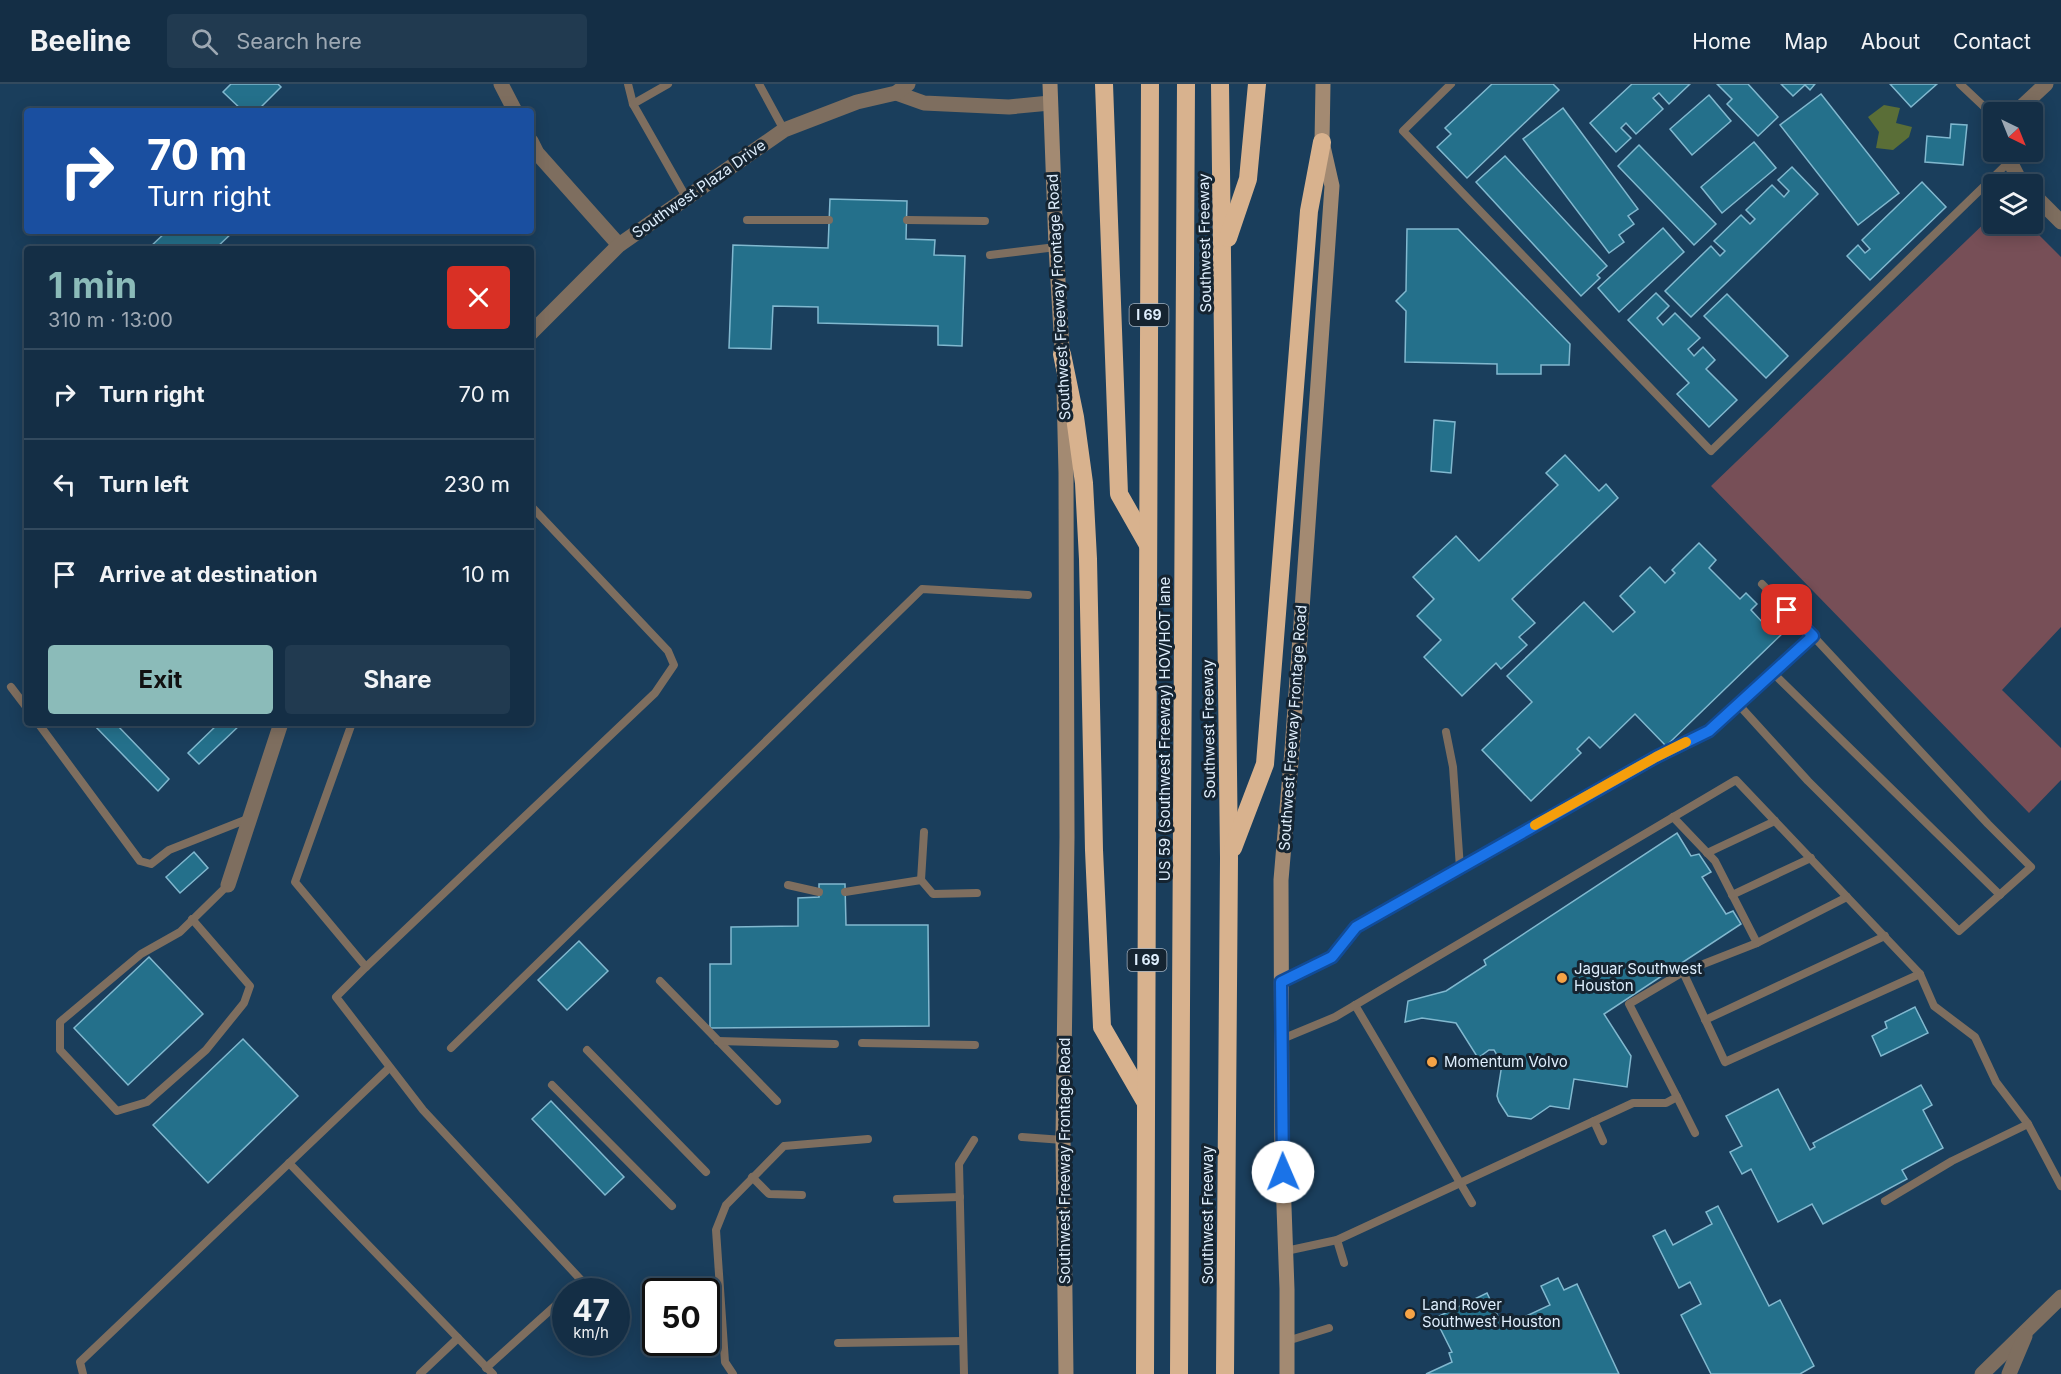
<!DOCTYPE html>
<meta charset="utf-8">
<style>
body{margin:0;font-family:Inter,sans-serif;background:#213a50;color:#f1f3f6;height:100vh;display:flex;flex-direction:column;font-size:22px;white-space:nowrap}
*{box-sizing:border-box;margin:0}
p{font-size:20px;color:#9da8b3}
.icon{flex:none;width:33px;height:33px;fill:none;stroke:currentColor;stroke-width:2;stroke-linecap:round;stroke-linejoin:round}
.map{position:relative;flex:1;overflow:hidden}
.side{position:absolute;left:24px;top:162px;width:510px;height:480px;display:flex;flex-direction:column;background:#142e45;border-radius:6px;box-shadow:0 3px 15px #0003,0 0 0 2px #334a5e}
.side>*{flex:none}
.top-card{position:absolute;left:24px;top:24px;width:510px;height:126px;border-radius:6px;box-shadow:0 3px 15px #0003,0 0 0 2px #334a5e;background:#1a4fa0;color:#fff;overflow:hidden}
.needle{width:39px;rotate:137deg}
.controls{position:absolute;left:1983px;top:18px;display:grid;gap:12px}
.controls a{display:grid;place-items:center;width:60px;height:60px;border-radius:6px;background:#142e45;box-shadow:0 3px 15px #0003,0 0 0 2px #334a5e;font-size:30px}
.speed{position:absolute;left:552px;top:1194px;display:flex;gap:12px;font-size:30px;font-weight:700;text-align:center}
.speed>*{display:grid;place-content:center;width:78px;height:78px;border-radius:50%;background:#142e45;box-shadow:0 3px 15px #0003,0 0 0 2px #334a5e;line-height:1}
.speed small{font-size:15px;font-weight:400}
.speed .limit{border:3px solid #111;border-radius:9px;background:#fff;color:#111}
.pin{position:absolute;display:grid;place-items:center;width:51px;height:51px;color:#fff;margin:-26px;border-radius:12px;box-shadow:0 3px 9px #0006}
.me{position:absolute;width:66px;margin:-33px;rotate:359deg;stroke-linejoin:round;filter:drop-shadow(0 0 4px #0008)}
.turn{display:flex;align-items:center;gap:21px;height:126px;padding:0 24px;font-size:27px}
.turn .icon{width:78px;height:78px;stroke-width:2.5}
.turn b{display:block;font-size:42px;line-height:51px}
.round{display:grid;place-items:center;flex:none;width:63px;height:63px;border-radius:6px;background:#213a50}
.headline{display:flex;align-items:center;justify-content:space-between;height:102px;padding:0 24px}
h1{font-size:36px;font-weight:700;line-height:45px;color:#8bbbb9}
.action{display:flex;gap:12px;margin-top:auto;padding:12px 24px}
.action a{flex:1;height:69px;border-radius:6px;background:#8bbbb9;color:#111;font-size:24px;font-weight:700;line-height:69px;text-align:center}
.action a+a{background:#213a50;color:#f1f3f6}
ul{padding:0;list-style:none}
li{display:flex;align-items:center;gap:18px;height:90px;padding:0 24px;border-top:2px solid #334a5e}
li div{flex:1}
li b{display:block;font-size:22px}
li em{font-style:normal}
header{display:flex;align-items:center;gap:36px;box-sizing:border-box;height:84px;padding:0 30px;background:#142e45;border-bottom:2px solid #334a5e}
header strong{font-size:28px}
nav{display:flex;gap:33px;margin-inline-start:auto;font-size:21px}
.search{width:420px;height:54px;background:#213a50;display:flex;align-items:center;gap:15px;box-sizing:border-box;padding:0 21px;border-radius:6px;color:#9da8b3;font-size:22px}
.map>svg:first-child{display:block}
.green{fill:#774f57}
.water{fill:#5a6e37}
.building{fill:#24708b;stroke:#81b8cf;stroke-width:1.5}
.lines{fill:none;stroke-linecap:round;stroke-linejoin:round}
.service{stroke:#7e6e5f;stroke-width:8}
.minor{stroke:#7e6e5f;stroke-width:15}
.secondary{stroke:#a38a72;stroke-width:15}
.motorway{stroke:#d8b28e;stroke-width:18}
.route-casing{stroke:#114b97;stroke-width:15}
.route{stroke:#1a73e8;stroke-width:10}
.slow{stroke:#f59e0b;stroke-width:10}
.poi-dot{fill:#f5a346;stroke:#152431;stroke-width:2}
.labels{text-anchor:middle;stroke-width:6;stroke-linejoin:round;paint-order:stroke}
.shield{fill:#152431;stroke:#a2b1c0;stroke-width:1.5}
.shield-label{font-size:14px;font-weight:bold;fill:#deeefd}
.street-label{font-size:15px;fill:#deeefd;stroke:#152431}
.poi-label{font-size:15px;fill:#deeefd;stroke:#152431;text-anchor:start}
</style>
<header>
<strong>Beeline</strong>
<div class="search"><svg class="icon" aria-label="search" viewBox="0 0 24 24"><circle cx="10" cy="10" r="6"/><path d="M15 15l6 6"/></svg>Search here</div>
<nav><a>Home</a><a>Map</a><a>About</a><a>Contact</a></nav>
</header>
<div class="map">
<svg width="2061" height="1290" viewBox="0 0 2061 1290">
<rect width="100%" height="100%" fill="#1a3e5c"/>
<polygon class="green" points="1993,131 1994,140 2028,140 2061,173 2061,543 2002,606 2061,664 2061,696 2029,729 1711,402"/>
<polygon class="water" points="1884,21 1900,24 1896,39 1912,43 1909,53 1893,66 1876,64 1879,48 1868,33"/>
<g class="building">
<polygon points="231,0 278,0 281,3 257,27 243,27 223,8"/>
<polygon points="1492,0 1553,0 1559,6 1467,94 1437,63 1451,50 1445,44"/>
<polygon points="1632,0 1690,0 1669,20 1659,9 1653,14 1663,25 1636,50 1626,39 1621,44 1631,54 1616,68 1590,39"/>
<polygon points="1717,0 1748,0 1778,33 1758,52 1727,20 1732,15"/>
<polygon points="1781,0 1815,0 1810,6 1805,1 1793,12"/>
<polygon points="1890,0 1937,0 1911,23"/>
<polygon points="1821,10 1899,109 1858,141 1780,41"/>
<polygon points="1709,11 1731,37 1692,71 1670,45"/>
<polygon points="1563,24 1638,125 1628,132 1634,140 1619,151 1624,158 1609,169 1523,55"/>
<polygon points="1951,40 1967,41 1963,81 1925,78 1927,52 1950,54"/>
<polygon points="1754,58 1776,84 1722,129 1701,103"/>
<polygon points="1639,61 1716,140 1694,161 1618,82"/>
<polygon points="1505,72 1607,182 1597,191 1600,194 1581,212 1476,98"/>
<polygon points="1792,83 1818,110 1691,233 1665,207 1711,162 1720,172 1725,167 1714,157 1741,131 1750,140 1755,135 1746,126 1772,101 1784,113 1789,107 1778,96"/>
<polygon points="1922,98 1946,123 1870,196 1847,172 1858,161 1865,169 1870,165 1862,156"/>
<polygon points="830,115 907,117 906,155 935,156 934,171 965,172 962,262 938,261 938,242 818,239 818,223 773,222 771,265 729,264 733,161 828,164"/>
<polygon points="1663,144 1684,168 1619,228 1598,204"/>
<polygon points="1407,145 1458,145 1570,260 1569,281 1541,281 1541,290 1497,290 1497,280 1405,278 1406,227 1396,217 1406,207"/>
<polygon points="167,147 234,147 215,165 148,165"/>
<polygon points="1656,209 1669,222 1657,234 1663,241 1675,229 1700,254 1688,265 1694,272 1703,263 1715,276 1706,285 1737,316 1709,343 1677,310 1689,299 1628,236"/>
<polygon points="1727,210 1788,272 1766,294 1704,232"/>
<polygon points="1434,336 1455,338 1451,389 1431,387"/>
<polygon points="1565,371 1599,407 1606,400 1618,414 1512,515 1535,539 1519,553 1527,561 1501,585 1496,579 1462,612 1424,573 1441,556 1417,532 1434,515 1413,493 1456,452 1479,477 1558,401 1546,389"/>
<polygon points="1699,459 1716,476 1709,484 1740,515 1746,509 1757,520 1751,526 1765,541 1775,532 1787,545 1666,662 1635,630 1600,664 1589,653 1577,665 1581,669 1531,717 1482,666 1532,618 1507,592 1584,518 1613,548 1635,528 1620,512 1650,483 1665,499 1675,489 1672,486"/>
<polygon points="92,639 115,639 169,695 158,707"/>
<polygon points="219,639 242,639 199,680 188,669"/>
<polygon points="1677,749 1691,772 1699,770 1711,788 1702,793 1726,830 1733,827 1741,840 1604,930 1631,972 1627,1003 1574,995 1569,1025 1550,1022 1531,1035 1508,1032 1499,1018 1497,1012 1502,980 1494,966 1489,966 1478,974 1456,939 1422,934 1405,938 1408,917 1446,907 1486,881 1484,876"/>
<polygon points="194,768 208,784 180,809 166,793"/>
<polygon points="819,800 845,800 846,841 928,841 929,942 710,944 710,880 731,880 731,843 798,842 798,814 819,813"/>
<polygon points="579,857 608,887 567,926 538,896"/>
<polygon points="149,873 203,930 128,1001 74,944"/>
<polygon points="1915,923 1928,949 1881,972 1872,952 1887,944 1885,938"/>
<polygon points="243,955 298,1012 208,1099 153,1041"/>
<polygon points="1921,1001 1932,1021 1923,1026 1943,1064 1902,1086 1907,1095 1823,1140 1812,1120 1778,1138 1751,1085 1742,1090 1730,1068 1742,1062 1726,1032 1778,1005 1810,1066 1815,1063 1813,1059"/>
<polygon points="551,1017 624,1093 605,1111 532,1035"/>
<polygon points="1718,1122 1769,1222 1780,1216 1814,1282 1800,1290 1711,1290 1681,1231 1701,1220 1690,1198 1679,1204 1653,1152 1665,1146 1673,1161 1712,1140 1706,1128"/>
<polygon points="1558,1194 1564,1206 1577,1200 1619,1290 1426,1290 1452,1278 1449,1269 1452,1268 1435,1234 1487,1209 1503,1243 1550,1221 1541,1202"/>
</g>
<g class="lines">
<g class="service">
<polyline points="628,0 633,20"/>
<polyline points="668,0 633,20 686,113"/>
<polyline points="759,0 784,46"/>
<polyline points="1451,0 1403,47 1711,367 2010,77"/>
<polyline points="1960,0 1994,32"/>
<polyline points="747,136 829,136"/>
<polyline points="907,136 985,137"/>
<polyline points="990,171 1056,163"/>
<polyline points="1773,589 2000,811"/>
<polyline points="11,603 27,624"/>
<polyline points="1738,620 1808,697 1959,847 2031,783 1988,740 1813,552"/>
<polyline points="38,639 140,777 151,780 169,766 250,734"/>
<polyline points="352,639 295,798 366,883 336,913 423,1026 582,1197 570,1208"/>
<polyline points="1446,648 1453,683 1460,784"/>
<polyline points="1673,733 1715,777 1757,859 1683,888"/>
<polyline points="1707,769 1775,737"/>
<polyline points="921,796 924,748"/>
<polyline points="788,801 819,808"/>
<polyline points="845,808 921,796 933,810 977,809"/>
<polyline points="1732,811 1811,774"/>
<polyline points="192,835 250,902 244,919 206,966 147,1018 117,1027 60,966 60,938 141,870 180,848 228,801"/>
<polyline points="1757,859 1847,813"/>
<polyline points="366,883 655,609 674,581 668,567 531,422"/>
<polyline points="660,897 777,1017"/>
<polyline points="1281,898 1332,873 1356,843 1656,673 1709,647 1813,552 1762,500"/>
<polyline points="1355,921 1472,1119"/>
<polyline points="1705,936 1885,852"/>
<polyline points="1282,955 1335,933 1736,696 1920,890 1934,922 1975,953 1996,998 2028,1040 2061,1102"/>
<polyline points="718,957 835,960"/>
<polyline points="862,959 975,961"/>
<polyline points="451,964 922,505 1028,511"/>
<polyline points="587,966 706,1088"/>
<polyline points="552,1001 672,1122"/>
<polyline points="1677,1013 1629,920 1683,888 1725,978 1920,890"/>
<polyline points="1594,1037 1603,1057"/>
<polyline points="1022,1053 1063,1056"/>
<polyline points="289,1079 458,1254"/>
<polyline points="752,1093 769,1110 802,1111"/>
<polyline points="897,1115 960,1113"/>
<polyline points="1885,1117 1952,1077 2028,1040"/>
<polyline points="1337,1156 1344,1179"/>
<polyline points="1286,1167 1337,1156 1633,1019 1666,1019 1677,1013 1695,1049"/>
<polyline points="1287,1257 1329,1244"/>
<polyline points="838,1259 963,1257"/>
<polyline points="486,1284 566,1212"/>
<polyline points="83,1290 80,1278 389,984"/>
<polyline points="420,1290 458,1254 493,1290"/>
<polyline points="733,1290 725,1278 716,1146 726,1121 784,1062 868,1055"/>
<polyline points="964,1290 959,1080 974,1056"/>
</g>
<g class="minor">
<polyline points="501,0 515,27"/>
<polyline points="896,9 924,19 1009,23 1050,19"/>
<polyline points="2016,28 2046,0"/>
<polyline points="531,57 537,69 619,161"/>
<polyline points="2005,68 2020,97 2024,100"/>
<polyline points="2032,109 2061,138"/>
<polyline points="531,249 619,161 784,46 857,18 896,9 908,0"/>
<polyline points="228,801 281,639"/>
<polyline points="1982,1290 2061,1213"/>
<polyline points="2009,1290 2025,1252"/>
</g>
<g class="secondary">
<polyline points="1050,0 1056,163 1063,282"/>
<polyline points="1064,306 1066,389 1067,753 1063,1056 1066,1290"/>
<polyline points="1287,1290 1287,1205 1282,1068 1281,796 1292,666 1332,102 1322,58 1323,0"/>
</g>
<g class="motorway">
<polyline points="1104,0 1119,410 1148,461"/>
<polyline points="1220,0 1229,774 1225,1290"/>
<polyline points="1228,154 1248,95 1257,0"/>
<polyline points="1062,270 1075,333 1084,399 1088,475 1094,766 1102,943 1146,1019"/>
<polyline points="1233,764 1265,680 1309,127 1322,58"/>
<polyline points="1145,1290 1150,0"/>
<polyline points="1179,1290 1186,0"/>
</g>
</g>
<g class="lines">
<g class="route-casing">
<polyline id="route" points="1283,1088 1281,898 1332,873 1356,843 1656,673 1709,647 1813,552 1787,526"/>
</g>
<use href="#route" class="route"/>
<polyline class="slow" points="1535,741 1656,673 1686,658"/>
</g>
<g class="poi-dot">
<circle cx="1562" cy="894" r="6"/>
<circle cx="1432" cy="978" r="6"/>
<circle cx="1410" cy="1230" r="6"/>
</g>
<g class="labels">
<g class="shield">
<rect x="1129.5" y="220" width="39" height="22" rx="4.5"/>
<rect x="1127.5" y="865" width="39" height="22" rx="4.5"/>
</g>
<g class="shield-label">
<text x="1149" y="236">I 69</text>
<text x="1147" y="881">I 69</text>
</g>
<g class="street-label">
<text transform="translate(699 105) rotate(-35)" y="5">Southwest Plaza Drive</text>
<text transform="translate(1205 159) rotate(-91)" y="5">Southwest Freeway</text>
<text transform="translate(1059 213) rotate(-93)" y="5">Southwest Freeway Frontage Road</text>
<text transform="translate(1293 644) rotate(-86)" y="5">Southwest Freeway Frontage Road</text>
<text transform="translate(1165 645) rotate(-90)" y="5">US 59 (Southwest Freeway) HOV/HOT lane</text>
<text transform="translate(1209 645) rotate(-91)" y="5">Southwest Freeway</text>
<text transform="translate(1065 1077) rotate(-90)" y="5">Southwest Freeway Frontage Road</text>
<text transform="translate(1208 1131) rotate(-90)" y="5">Southwest Freeway</text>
</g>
<g class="poi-label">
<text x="1574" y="890">Jaguar Southwest<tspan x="1574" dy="17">Houston</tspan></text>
<text x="1444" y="983">Momentum Volvo</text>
<text x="1422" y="1226">Land Rover<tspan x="1422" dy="17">Southwest Houston</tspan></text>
</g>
</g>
</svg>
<div class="controls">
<a><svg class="needle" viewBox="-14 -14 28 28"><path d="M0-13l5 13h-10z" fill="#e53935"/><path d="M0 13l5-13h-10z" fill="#9da8b3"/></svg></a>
<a><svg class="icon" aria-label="layers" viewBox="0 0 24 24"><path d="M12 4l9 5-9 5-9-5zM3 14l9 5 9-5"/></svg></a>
</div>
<div class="speed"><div>47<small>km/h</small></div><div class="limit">50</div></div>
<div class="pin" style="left:1787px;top:526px;background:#d93025"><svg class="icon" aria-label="arrive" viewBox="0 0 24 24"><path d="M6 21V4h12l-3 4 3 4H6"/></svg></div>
<svg class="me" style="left:1283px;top:1088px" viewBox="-20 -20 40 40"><circle r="19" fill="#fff"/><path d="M0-13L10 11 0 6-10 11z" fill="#1a73e8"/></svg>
<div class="top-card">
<div class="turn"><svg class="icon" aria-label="right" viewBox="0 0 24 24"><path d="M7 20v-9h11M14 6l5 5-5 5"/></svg><div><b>70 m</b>Turn right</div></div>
</div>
<section class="side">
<div class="headline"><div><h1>1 min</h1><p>310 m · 13:00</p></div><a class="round" style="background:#d93025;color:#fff"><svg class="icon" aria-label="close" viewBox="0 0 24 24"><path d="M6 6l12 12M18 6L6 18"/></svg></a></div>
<ul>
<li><svg class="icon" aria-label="right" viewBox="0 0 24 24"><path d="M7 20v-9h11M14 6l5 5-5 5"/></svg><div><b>Turn right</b></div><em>70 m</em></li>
<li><svg class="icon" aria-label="left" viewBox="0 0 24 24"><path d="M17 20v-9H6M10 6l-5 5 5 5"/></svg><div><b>Turn left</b></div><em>230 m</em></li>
<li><svg class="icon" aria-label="arrive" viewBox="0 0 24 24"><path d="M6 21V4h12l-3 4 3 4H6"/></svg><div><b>Arrive at destination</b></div><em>10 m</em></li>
</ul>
<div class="action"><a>Exit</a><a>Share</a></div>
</section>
</div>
